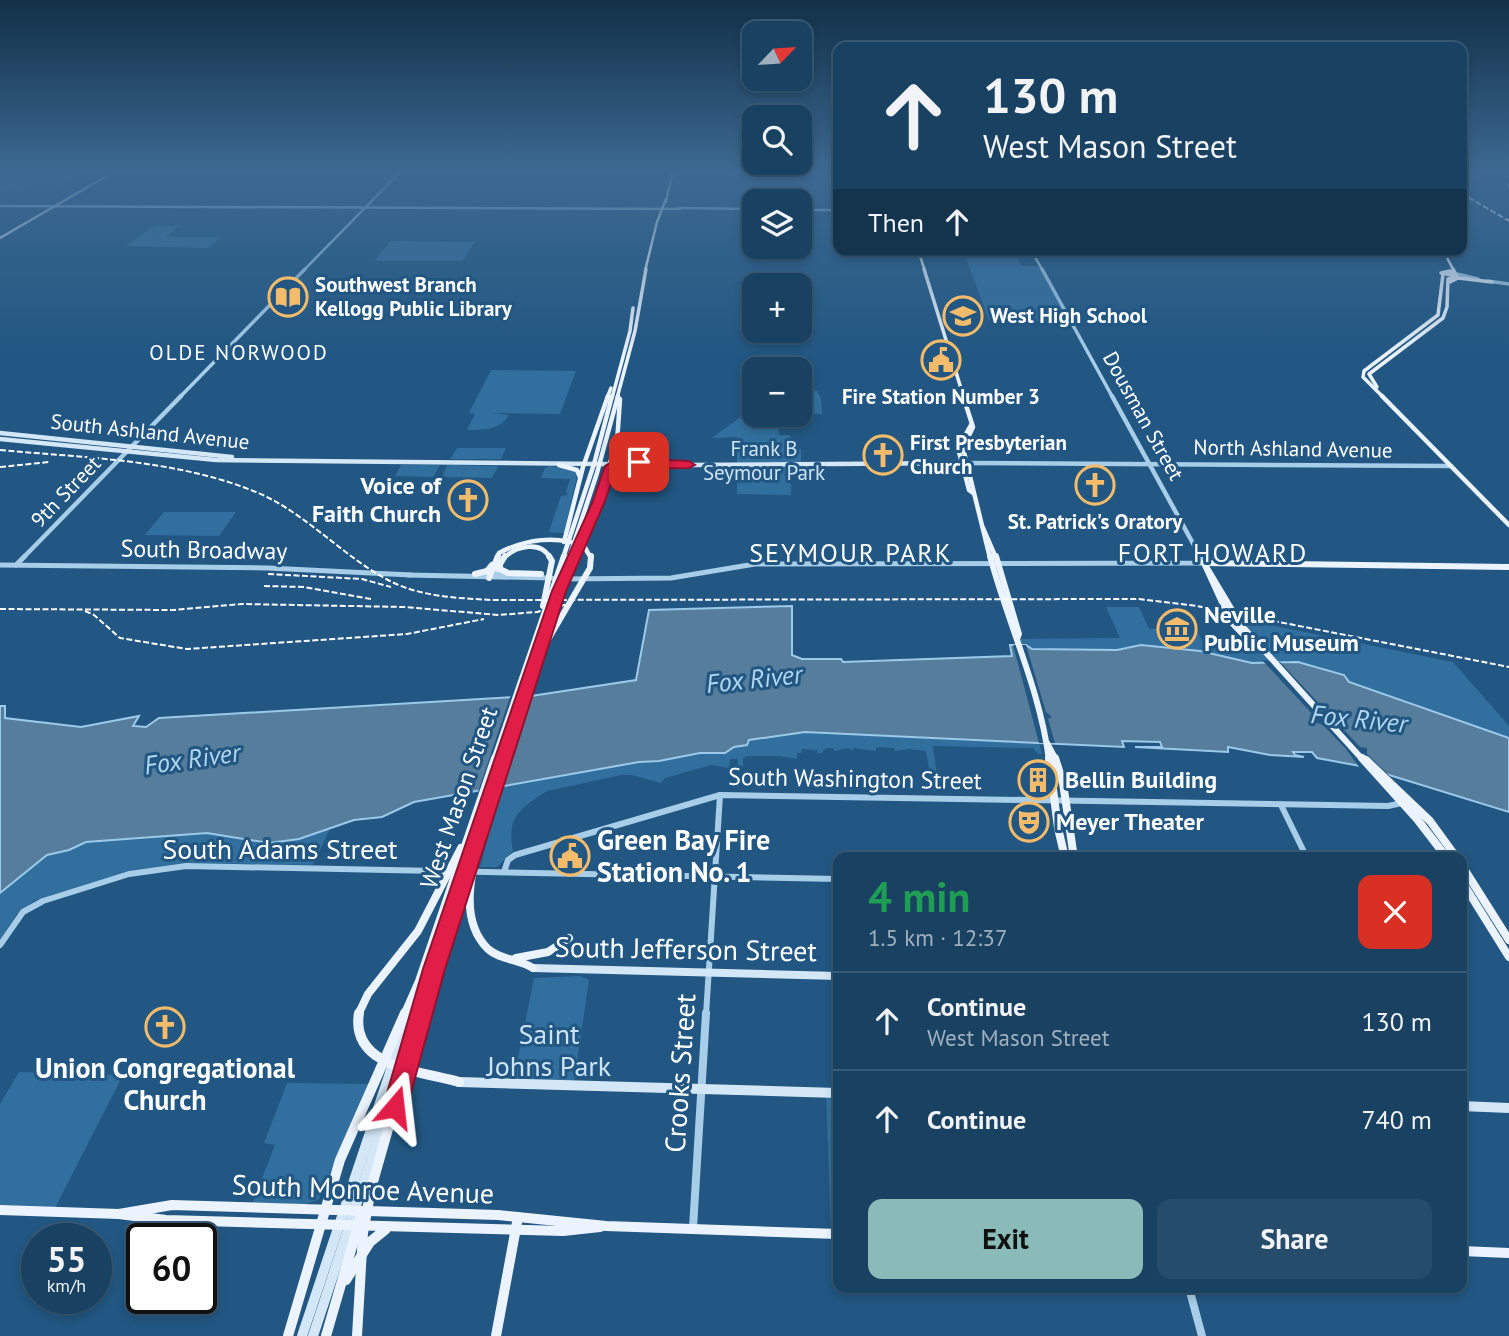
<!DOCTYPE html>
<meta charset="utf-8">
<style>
body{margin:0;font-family:"PT Sans",sans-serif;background:#264c6b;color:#f1f3f6;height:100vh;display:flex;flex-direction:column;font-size:26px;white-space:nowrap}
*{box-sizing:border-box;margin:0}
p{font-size:23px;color:#9fafbe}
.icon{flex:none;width:38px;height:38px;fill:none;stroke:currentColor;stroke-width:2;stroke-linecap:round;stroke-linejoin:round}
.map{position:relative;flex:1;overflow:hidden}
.details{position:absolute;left:833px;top:852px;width:634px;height:441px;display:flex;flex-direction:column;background:#194162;border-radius:14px;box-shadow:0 4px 10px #0003,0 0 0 2px #375a77}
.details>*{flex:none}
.hud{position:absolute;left:833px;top:42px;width:634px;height:214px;border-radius:14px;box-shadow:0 4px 10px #0003,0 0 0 2px #375a77;background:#194162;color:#f1f3f6;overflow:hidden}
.needle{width:46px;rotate:65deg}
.fabs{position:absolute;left:742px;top:21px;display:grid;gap:14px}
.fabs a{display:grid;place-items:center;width:70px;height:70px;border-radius:14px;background:#194162;box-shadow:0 4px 10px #0003,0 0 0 2px #375a77;font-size:35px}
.speed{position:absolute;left:21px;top:1223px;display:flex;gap:14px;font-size:35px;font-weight:700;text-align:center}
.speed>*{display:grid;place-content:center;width:91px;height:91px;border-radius:50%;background:#194162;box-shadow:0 4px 10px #0003,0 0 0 2px #375a77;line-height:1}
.speed small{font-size:18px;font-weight:400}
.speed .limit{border:4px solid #111;border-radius:10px;background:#fff;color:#111}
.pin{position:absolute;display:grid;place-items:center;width:60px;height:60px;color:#fff;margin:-30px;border-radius:14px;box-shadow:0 4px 10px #0006}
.me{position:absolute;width:77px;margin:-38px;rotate:17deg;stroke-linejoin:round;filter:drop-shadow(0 0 5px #0008)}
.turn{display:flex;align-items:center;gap:24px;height:147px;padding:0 35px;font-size:32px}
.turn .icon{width:91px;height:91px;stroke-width:2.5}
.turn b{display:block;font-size:49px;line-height:60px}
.then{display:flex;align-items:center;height:66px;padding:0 35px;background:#0003;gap:14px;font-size:26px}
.round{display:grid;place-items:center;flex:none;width:74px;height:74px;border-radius:14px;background:#264c6b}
.overview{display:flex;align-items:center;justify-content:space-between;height:119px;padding:0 35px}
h1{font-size:42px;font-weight:800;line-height:52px;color:#1e9e55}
.button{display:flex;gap:14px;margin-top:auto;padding:14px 35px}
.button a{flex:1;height:80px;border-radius:14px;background:#8bbbb9;color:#111;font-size:28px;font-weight:800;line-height:80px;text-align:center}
.button a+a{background:#264c6b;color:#f1f3f6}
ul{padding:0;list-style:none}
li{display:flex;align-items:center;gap:21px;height:98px;padding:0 35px;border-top:2px solid #375a77}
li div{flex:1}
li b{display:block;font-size:26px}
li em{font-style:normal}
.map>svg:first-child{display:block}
.green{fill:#31709e}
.water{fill:#567d9b;stroke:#9cc9e9;stroke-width:2}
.pier{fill:#215782}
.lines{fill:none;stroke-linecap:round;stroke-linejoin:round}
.tertiary-far5{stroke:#a8cde8;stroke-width:2.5}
.tertiary-far4{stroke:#a8cde8;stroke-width:3.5}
.tertiary-far3{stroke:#a8cde8;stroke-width:4.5}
.tertiary-far2{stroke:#a8cde8;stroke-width:5}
.tertiary-far1{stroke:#a8cde8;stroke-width:6}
.tertiary{stroke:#a8cde8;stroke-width:8}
.secondary-far3{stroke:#d3e7f7;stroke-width:2.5}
.secondary-far2{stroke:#d3e7f7;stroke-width:4.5}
.secondary-far1{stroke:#d3e7f7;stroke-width:8}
.secondary{stroke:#d3e7f7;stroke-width:10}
.primary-far5{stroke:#ebf4fe;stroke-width:2.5}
.primary-far4{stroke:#ebf4fe;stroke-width:3.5}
.primary-far3{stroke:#ebf4fe;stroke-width:4.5}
.primary-far2{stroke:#ebf4fe;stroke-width:6}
.primary-far1{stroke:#ebf4fe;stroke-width:8}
.primary{stroke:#ebf4fe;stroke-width:10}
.rail{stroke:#fff;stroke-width:2;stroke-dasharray:6 2.5;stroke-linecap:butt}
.route{fill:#e11d48;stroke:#92132f;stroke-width:2}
.labels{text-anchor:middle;stroke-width:6;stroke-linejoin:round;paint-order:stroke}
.far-poi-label{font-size:21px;font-weight:bold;fill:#fff;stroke:#215782;text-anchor:start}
.far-neighbourhood-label{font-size:21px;letter-spacing:2px;fill:#fff;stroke:#215782}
.far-street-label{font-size:21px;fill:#fff;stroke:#215782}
.far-park-label{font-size:21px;fill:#cce4f6;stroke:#215782}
.poi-label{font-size:24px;font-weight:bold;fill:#fff;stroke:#215782;text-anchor:start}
.street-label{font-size:24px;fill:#fff;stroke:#215782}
.neighbourhood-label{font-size:26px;letter-spacing:2px;fill:#fff;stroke:#215782}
.water-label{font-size:26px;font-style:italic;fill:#b3d6f0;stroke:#215782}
.near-poi-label{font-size:28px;font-weight:bold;fill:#fff;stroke:#215782;text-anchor:start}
.near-street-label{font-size:28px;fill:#fff;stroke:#215782}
.near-park-label{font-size:28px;fill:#cce4f6;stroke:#215782}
</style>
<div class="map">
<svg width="1509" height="1336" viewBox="0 0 1509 1336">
<rect width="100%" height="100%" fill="#215782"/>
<g class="green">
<polygon points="13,170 93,170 77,176 66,185 34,184 19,191 8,189 0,192 0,174"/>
<polygon points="154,226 180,226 166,237 221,237 208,248 126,246"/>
<polygon points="391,241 475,242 462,261 374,261"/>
<polygon points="963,250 1032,252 1034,257 1016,257 1022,266 1040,266 1071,323 999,322 989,320"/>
<path d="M 491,370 L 576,371 L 560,414 L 491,413 L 509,415 C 501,430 482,430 467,430 L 475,414 L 469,413 Z"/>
<polygon points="817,391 821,398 822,414 800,414 800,393"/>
<polygon points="754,407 754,415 798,415 796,421 778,423 779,435 790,435 791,448 801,449 801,462 791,463 791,495 737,494 737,437 712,438"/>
<polygon points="457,448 506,448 501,459 450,459"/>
<polygon points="401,465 440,465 433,477 395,476"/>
<polygon points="447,465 498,466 492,478 442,477"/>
<polygon points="549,466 575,469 577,476 564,533 549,532 561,496 568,495 566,492 570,479 541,478 545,468"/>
<polygon points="164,512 236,512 219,536 145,535"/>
<polygon points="1106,607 1139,607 1149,629 1162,629 1166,640 1176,641 1191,627 1184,617 1191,618 1205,646 1258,650 1268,658 1236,618 1453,662 1509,726 1509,738 1348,682 1344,675 1298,662 1246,662 1200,651 1141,645 1117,650 1032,649 1020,645 1017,639 1120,638"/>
<path d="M 805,732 L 1039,743 L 1042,754 L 1038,754 L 1033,748 L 933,746 L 939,791 L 933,791 L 926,751 L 909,749 L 895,751 L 894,748 L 876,747 L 876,751 L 853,748 L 853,751 L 848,748 L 834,751 L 833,748 L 826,748 L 822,753 L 817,753 L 817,750 L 802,749 L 801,753 L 797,753 L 797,759 L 779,756 L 748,756 L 743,758 L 743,766 L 738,766 L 738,759 L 730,759 L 729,768 L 711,765 L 665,778 L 661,783 L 632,775 L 621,775 L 547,791 C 521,808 506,816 513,851 L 497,867 L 480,867 L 501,787 L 639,762 L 659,761 L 700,753 L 725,753 L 734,747 L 747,745 L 749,740 Z"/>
<polygon points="331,827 313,865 185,863 132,870 34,901 17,914 0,939 0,893 47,855 66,829 62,852 86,842 145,839 183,833 207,833 269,843 299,839"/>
<polygon points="580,976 589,980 574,1082 514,1078 534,978"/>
<polygon points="19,1072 123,1075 53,1212 0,1210 0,1104"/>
<polygon points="287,1083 369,1084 318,1200 300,1206 252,1204 275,1145 264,1143"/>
<polygon points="826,1092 838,1093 838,1234 831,1234"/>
</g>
<polygon class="water" points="792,606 792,655 802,659 841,659 843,662 1012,656 1010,645 1026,645 1032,649 1117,650 1141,645 1200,651 1252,663 1298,662 1344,675 1349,682 1509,738 1509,812 1360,766 1317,758 1312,752 1293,752 1295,755 1304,757 1270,755 1228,747 1228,752 1135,747 1162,747 1160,742 1122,741 1124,747 805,732 749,740 747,745 734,747 725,753 700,753 659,761 639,762 414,802 382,817 354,820 299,839 269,843 207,833 86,842 69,850 47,855 0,893 0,706 5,706 5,718 81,727 139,716 133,726 146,727 159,718 531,696 636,680 649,610"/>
<g class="pier">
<polygon points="1013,645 1026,645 1046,712 1052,717 1048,719 1055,743 1039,743"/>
<polygon points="1262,660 1280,662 1360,747 1367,748 1367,754 1394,780 1362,771 1346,749 1323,725 1315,722 1316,718"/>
<polygon points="531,692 499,791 477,795 511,694"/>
</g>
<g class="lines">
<g class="tertiary-far5">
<polyline points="0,206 680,209"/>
<polyline points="678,208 754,209"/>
<polyline points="800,210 838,210"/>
<polyline points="1031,250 1043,271"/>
<polyline points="303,271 402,170"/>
</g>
<g class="tertiary-far4">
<polyline points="1042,269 1113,398"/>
<polyline points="1457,274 1478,279"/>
<polyline points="1488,281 1509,284"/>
<polyline points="179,398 305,269"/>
</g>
<g class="tertiary-far3">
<polyline points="1112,396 1201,558"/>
<polyline points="967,463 1451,466"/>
<polyline points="23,558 181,396"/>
</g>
<g class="tertiary-far2">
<polyline points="0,565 268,568 411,575"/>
<polyline points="16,565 25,556"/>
<polyline points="487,574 509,574"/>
<polyline points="408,575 552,578"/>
<polyline points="561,579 671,578 755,564 1204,563 1200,556"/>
</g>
<g class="tertiary-far1">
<polyline points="1281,805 1307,858"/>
<polyline points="504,872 508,860 515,855 720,795 1388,806 1402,803"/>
<polyline points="0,945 23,912 43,901 129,874 186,866 838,879"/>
<polyline points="706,1015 720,795"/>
</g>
<g class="tertiary">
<polyline points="693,1228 706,1013"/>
<polyline points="1189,1288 1202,1336"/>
</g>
<polyline class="secondary-far3" points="0,238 117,170"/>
<g class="secondary-far2">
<polyline points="0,433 232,457"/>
<polyline points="0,439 216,460 689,465"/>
<polyline points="687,465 966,463"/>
</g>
<g class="secondary-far1">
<polyline points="533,968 838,976"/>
<polyline points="409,1015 415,997"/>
</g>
<g class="secondary">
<polyline points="459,1082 838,1093"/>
<polyline points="1461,1106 1509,1108"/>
<polyline points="302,1336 410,1013"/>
<polyline points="313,1336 399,1075"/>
</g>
<g class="primary-far5">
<polyline points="666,202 673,170"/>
<polyline points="918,250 925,271"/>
<polyline points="1443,250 1454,271"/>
<polyline points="645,271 657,222 666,199"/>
</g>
<g class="primary-far4">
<polyline points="924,269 964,398"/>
<polyline points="1453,269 1455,273"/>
<polygon points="1450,271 1457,276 1441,273"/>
<polyline points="1450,282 1458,278 1492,282"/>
<polyline points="1377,387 1369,374 1443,318 1447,307 1448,279 1454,277"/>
<polyline points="607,398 611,388"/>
<polyline points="612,398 630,331 633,308"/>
<polyline points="617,398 635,331 646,269"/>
<polyline points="1384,398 1363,377 1364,371 1438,315 1443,274"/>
</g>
<g class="primary-far3">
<polyline points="963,396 973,427 963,448 990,558"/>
<polyline points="1382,396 1509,525"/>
<polyline points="620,399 616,457 627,462"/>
<polyline points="971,425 958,448 969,490 973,493"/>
<polyline points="559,465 577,470 580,477"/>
<polyline points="983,528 996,558"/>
<polyline points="564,542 583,467 608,396"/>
<path d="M 497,558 L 499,553 C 525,539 557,535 584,546 L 591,558"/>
<path d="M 504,558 C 516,546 541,540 550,558"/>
<polyline points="563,558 594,464 612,396"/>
<polyline points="569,558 597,473 618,396"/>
<polyline points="574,558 599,501 616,442"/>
</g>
<g class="primary-far2">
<path d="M 990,556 C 1008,624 1040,689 1049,760"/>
<polyline points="996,556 1019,634 1017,639"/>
<polyline points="1204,563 1241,625 1363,760"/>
<polyline points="1204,563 1509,567"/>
<polyline points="1204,563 1231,622 1257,649"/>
<polyline points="500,564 500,569 508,573 541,574"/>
<polyline points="571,565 575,556"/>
<polyline points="497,569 505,556"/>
<polyline points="475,574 487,571 492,565"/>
<polyline points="489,578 498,556"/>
<polyline points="543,606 552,561 549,556"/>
<polyline points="539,655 590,568 591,556"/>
<polyline points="1047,743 1056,760"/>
<polyline points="494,760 564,556"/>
<polyline points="503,760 570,556"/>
</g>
<g class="primary-far1">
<polyline points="1049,758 1058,828 1065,858"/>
<polyline points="1055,758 1063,783 1074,858"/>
<polyline points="1362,758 1417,819 1447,858"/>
<polyline points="1366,760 1430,821 1457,858"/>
<path d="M 497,789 C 484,834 448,910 488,949 C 500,960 519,959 533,968"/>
<polyline points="1461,864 1509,940"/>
<polyline points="1461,880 1509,957"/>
<polyline points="516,958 548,952 569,938"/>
<polyline points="358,1015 368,994 418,931 461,848"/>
<polyline points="404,1015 419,981 495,758"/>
<polyline points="421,1015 504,758"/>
</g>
<g class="primary">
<path d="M 359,1013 C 350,1067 420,1071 459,1082"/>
<polyline points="0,1210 119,1214 166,1220 563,1231 600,1227"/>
<polyline points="119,1214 172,1205 498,1215 606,1226 838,1234"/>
<polyline points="1461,1251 1509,1253"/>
<polyline points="346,1280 370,1242 386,1229"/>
<polyline points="288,1336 340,1160 405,1013"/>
<polyline points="326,1336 362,1212"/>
<polyline points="357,1336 363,1233 371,1189 421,1013"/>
<polyline points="496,1336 518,1217"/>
</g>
<g class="rail">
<polyline points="1461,171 1509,171"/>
<polyline points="1509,183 1509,188"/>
<polyline points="1461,193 1509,221"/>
<path d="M 0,450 C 85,458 175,459 256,492 C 306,513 341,555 388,580 C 420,597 457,598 492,600 L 1139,599 L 1197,606 L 1509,667"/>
<polyline points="0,467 49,462"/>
<polyline points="268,574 362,579 391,587"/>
<polyline points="264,586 304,587 371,599"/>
<polyline points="0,609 174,610 242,604 405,607 498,615 537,612 568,604"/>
<polyline points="85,611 94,615 120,638 187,649 407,634 484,619"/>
</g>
</g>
<linearGradient id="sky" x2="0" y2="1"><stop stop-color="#123048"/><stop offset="0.48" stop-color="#3d6992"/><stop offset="1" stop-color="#3d6992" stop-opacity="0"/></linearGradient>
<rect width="1509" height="357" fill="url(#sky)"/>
<path class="route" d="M 639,459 L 689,461 L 695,465 L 689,468 L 616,469 L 605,501 L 566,591 L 445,969 L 407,1107 L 404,1116 L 395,1119 L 387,1116 L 383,1107 L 423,969 L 552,591 L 593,501 L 605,466 C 613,459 629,462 639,459 Z"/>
<defs>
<g id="library-ring" transform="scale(2.0125)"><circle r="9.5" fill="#215782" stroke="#f4bb6a" stroke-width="1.5"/><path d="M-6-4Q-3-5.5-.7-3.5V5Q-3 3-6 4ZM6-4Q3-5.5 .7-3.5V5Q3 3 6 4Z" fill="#f4bb6a"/></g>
<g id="school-ring" transform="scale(2.0125)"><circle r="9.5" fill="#215782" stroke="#f4bb6a" stroke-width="1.5"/><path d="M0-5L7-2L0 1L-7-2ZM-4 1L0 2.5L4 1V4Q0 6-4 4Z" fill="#f4bb6a"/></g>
<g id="civic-ring" transform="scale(2.0125)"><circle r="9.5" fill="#215782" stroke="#f4bb6a" stroke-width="1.5"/><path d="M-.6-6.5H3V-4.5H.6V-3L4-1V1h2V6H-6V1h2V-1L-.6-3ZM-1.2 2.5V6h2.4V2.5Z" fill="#f4bb6a"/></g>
<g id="church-ring" transform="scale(2.0125)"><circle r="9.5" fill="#215782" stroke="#f4bb6a" stroke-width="1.5"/><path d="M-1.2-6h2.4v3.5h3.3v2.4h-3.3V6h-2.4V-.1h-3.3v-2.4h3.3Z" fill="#f4bb6a"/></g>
<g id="museum-ring" transform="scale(2.0125)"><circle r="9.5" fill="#215782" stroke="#f4bb6a" stroke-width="1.5"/><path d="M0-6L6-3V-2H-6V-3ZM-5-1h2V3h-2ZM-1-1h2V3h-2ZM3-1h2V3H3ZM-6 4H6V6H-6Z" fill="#f4bb6a"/></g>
<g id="building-ring" transform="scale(2.0125)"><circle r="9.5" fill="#215782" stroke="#f4bb6a" stroke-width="1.5"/><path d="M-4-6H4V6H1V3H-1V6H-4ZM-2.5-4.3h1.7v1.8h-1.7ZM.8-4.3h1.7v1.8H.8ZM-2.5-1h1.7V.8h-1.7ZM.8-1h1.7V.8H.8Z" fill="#f4bb6a"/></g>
<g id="theatre-ring" transform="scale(2.0125)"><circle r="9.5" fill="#215782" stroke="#f4bb6a" stroke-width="1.5"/><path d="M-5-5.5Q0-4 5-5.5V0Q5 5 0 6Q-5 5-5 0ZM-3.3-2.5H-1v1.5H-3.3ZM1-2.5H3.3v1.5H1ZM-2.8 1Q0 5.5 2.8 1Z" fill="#f4bb6a"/></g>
</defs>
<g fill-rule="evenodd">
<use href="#library-ring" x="288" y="297"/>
<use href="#school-ring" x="963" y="316"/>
<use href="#civic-ring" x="941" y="360"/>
<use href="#church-ring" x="883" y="455"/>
<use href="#church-ring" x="1095" y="485"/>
<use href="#church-ring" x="468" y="500"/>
<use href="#museum-ring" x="1177" y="629"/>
<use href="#building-ring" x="1038" y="780"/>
<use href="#theatre-ring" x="1029" y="822"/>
<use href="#civic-ring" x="570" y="856"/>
<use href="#church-ring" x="165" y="1027"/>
</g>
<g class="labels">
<g class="far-poi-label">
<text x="315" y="292">Southwest Branch<tspan x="315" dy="24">Kellogg Public Library</tspan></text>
<text x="990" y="323">West High School</text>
<text x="941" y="404" text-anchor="middle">Fire Station Number 3</text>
<text x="910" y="450">First Presbyterian<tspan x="910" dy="24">Church</tspan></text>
<text x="1095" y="529" text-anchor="middle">St. Patrick's Oratory</text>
</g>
<g class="far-neighbourhood-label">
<text x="239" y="360">OLDE NORWOOD</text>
</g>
<g class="far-street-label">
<text transform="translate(1143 416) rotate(61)" y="7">Dousman Street</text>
<text transform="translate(150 432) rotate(6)" y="7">South Ashland Avenue</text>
<text transform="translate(1293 449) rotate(1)" y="7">North Ashland Avenue</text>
<text transform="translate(66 492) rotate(-46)" y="7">9th Street</text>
</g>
<g class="far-park-label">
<text x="764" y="456">Frank B<tspan x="764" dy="24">Seymour Park</tspan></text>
</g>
<g class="poi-label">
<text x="441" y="494" text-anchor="end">Voice of<tspan x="441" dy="28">Faith Church</tspan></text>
<text x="1204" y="623">Neville<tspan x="1204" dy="28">Public Museum</tspan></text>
<text x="1065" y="788">Bellin Building</text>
<text x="1056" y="830">Meyer Theater</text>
</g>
<g class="street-label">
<text transform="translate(204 550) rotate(1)" y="8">South Broadway</text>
<text transform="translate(855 779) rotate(1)" y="8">South Washington Street</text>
<text transform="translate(459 798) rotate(-71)" y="8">West Mason Street</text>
</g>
<g class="neighbourhood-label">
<text x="851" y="562">SEYMOUR PARK</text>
<text x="1213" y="562">FORT HOWARD</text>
</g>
<g class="water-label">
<text transform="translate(754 679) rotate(-6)" y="9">Fox River</text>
<text transform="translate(1359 719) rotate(6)" y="9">Fox River</text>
<text transform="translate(192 759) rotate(-8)" y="9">Fox River</text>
</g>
<g class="near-poi-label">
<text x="597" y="850">Green Bay Fire<tspan x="597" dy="32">Station No. 1</tspan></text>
<text x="165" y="1078" text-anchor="middle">Union Congregational<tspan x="165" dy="32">Church</tspan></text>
</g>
<g class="near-street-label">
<text x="280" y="859">South Adams Street</text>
<text transform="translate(686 949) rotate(1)" y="10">South Jefferson Street</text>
<text transform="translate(680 1073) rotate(-86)" y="10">Crooks Street</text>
<text transform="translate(363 1189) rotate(2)" y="10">South Monroe Avenue</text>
</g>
<g class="near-park-label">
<text x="549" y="1044">Saint<tspan x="549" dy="32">Johns Park</tspan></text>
</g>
</g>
</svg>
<div class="fabs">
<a><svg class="needle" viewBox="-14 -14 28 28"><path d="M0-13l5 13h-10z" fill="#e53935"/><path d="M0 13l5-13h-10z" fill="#9fafbe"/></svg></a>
<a><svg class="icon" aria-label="search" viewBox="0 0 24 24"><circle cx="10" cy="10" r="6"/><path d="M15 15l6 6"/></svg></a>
<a><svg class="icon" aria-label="layers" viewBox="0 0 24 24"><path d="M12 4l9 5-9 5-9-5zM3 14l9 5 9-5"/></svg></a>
<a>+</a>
<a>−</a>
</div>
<div class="speed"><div>55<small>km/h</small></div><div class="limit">60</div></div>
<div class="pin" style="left:639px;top:462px;background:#d93025"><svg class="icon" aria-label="arrive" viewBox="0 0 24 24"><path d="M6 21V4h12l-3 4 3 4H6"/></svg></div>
<svg class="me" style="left:395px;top:1107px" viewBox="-20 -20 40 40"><path d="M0-17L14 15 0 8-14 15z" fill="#e11d48" stroke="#fff" stroke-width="4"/></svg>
<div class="hud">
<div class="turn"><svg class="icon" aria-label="ahead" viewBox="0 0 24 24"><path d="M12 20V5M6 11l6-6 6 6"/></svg><div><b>130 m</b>West Mason Street</div></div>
<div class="then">Then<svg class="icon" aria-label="ahead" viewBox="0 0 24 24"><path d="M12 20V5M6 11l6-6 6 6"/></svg></div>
</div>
<section class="details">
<div class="overview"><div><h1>4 min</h1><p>1.5 km · 12:37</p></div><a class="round" style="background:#d93025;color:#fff"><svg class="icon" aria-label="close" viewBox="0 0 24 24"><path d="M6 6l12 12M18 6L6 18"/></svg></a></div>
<ul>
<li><svg class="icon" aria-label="ahead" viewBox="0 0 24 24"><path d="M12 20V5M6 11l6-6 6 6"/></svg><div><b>Continue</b><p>West Mason Street</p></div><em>130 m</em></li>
<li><svg class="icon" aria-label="ahead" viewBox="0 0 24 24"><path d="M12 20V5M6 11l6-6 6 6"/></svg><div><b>Continue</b></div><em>740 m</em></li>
</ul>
<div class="button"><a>Exit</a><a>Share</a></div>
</section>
</div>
